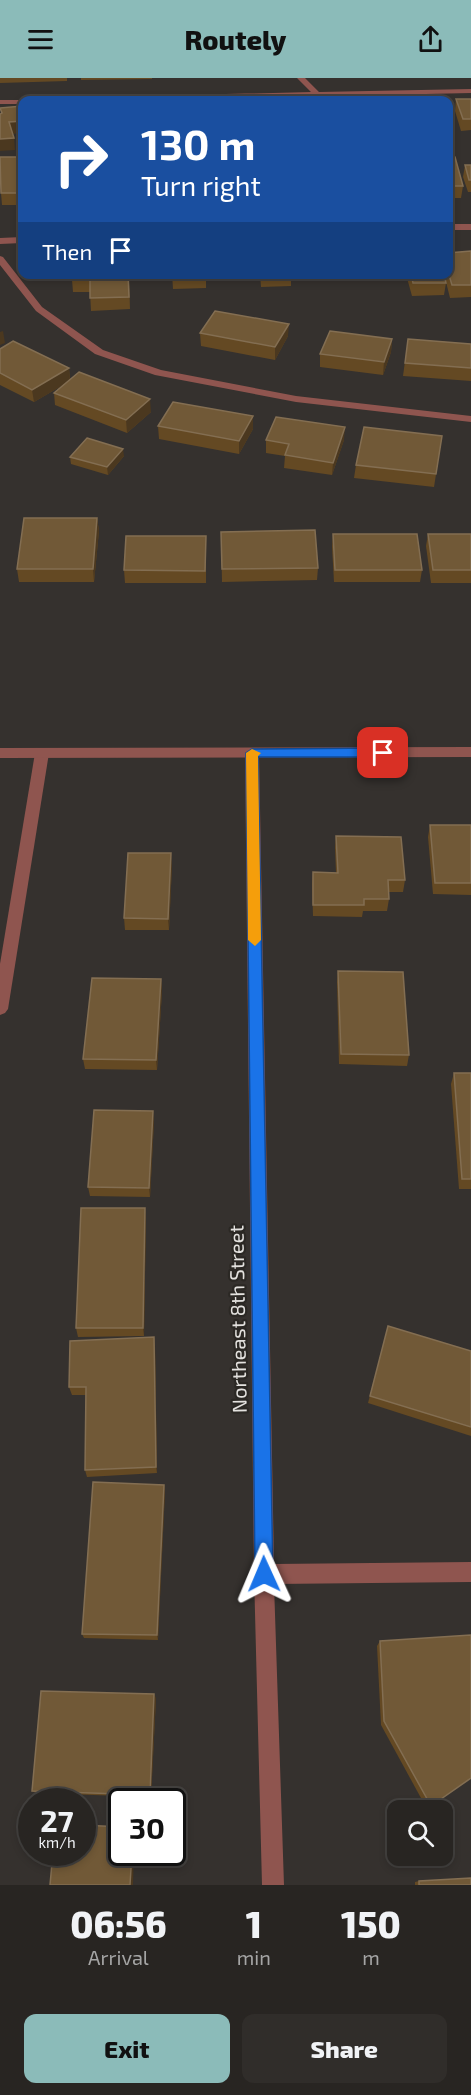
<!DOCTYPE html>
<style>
body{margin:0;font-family:"Exo 2",sans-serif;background:#302d2a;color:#f1f3f6;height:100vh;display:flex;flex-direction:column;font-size:22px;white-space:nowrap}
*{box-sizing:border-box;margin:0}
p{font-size:20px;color:#a5a5a5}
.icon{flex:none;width:33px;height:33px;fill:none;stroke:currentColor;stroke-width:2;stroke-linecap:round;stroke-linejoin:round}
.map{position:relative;height:1807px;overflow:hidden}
.sheet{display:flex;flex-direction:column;background:#282522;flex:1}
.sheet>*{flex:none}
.top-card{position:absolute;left:18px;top:18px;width:435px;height:183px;border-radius:12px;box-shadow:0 3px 9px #0003,0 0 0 2px #444240;background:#1a4fa0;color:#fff;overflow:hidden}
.controls{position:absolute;left:387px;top:1722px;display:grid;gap:12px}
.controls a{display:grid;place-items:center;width:66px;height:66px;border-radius:12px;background:#282522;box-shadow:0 3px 9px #0003,0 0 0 2px #444240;font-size:30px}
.speed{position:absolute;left:18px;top:1710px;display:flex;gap:12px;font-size:30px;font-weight:700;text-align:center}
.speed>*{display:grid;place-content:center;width:78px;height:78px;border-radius:50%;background:#282522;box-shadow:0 3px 9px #0003,0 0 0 2px #444240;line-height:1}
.speed small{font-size:15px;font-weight:400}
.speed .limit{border:3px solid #111;border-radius:9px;background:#fff;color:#111}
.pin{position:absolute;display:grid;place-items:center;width:51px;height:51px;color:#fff;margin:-26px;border-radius:12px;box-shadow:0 3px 9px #0006}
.me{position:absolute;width:66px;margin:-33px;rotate:359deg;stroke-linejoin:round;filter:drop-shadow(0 0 4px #0008)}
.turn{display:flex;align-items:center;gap:21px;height:126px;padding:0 24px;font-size:27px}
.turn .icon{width:78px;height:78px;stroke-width:2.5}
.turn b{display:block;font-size:42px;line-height:51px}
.then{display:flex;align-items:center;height:57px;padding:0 24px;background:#0003;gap:12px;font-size:22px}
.eta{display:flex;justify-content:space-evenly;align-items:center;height:102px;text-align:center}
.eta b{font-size:36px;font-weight:800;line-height:42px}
.cta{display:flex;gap:12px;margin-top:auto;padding:12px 24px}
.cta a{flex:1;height:69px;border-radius:12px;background:#8bbbb9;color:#111;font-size:24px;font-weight:800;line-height:69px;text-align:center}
.cta a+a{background:#302d2a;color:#f1f3f6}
header{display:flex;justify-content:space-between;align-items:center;height:78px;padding:0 24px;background:#8bbbb9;color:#111;font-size:27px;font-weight:800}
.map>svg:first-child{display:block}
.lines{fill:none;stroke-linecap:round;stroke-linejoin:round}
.service{fill:#8f554f;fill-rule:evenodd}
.minor{fill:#8f554f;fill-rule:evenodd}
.tertiary{fill:#8f554f;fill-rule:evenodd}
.wall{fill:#644923}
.shaded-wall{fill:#4b381f}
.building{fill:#715937;stroke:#836e52;stroke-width:1.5}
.route{fill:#1a73e8;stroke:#114b97;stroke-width:1.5}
.slow{fill:#f59e0b}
.labels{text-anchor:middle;stroke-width:4.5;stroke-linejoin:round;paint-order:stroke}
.street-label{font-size:20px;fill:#e4e2df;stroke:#2b2824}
</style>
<header><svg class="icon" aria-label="menu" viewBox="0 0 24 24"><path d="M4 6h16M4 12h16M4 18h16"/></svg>Routely<svg class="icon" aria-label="share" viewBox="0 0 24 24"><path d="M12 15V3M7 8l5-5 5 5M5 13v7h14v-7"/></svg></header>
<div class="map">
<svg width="471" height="1807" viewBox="0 0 471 1807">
<rect width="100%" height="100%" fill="#35312e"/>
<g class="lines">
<polygon class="service" points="42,670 49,675 8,931 5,935 0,937 0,886 35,675"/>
<g class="minor">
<polygon points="297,0 305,0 319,14 471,11 471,15 150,22 59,22 63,20 311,14"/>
<polygon points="0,22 25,22 22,22 22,26 0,26"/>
<rect x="448" y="146" width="23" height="6"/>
<polygon points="22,159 22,165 0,166 0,160"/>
<polygon points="0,178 3,179 42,229 103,272 161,292 296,318 471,338 471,344 296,324 155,297 95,276 36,233 0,187"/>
<polygon points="252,670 259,675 274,1486 471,1484 471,1504 274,1506 284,1807 262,1807 254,1496 245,675"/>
</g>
<polygon class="tertiary" points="471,669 471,679 0,680 0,670"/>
</g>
<g class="wall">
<polygon points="0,0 67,0 67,3 0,5"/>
<polygon points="81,0 152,0 152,1 81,2"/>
<polygon points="456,21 471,21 471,52 461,53 455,33"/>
<polygon points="22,79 22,127 2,127 1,115"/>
<polygon points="448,79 463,108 461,120 448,120"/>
<polygon points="465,87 471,87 471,114 468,114 463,99"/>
<polygon points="471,173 471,219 450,220 444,196 448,196 448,175"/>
<polygon points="129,196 130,231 91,233 90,214 73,214 72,202"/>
<polygon points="172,196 244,196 244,201 206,202 206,210 173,211"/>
<polygon points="260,196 346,196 346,201 291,203 291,208 261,209"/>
<polygon points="365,196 444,196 446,205 444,217 412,218 407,200 365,201"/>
<polygon points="200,255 288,258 275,282 201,268"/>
<polygon points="392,261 391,274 383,297 320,289 320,276"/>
<polygon points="408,261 471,266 471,303 403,298"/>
<polygon points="0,271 69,290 70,302 151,334 127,355 55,327 54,315 63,307 34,324 0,307"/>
<polygon points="253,338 253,351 239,376 159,361 158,348"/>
<polygon points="442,358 434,409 354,400 356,387"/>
<polygon points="266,362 344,362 332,397 284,390 285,378 266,375"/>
<polygon points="124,378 108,397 71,386 70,379"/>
<polygon points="97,440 99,453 94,504 19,504 17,491"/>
<polygon points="221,454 318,490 317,502 222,504"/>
<polygon points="333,456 422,492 420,504 334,504 332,469"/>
<polygon points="428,456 471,456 471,505 431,505 426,468"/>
<polygon points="206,458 206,505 125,505 124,492"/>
<polygon points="430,747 471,747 471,817 433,816 428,759"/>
<polygon points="336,758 405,802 403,814 388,814 389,821 387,833 363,833 362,839 313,838 312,806 313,794 336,795 335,770"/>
<polygon points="172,787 169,852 125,852 124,840"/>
<polygon points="338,893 409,977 407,988 339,986 337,904"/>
<polygon points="161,901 162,913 157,992 85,991 83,981"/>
<polygon points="454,995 471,995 471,1111 459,1111 451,1006"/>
<polygon points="154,1043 150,1119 90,1118 88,1109"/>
<polygon points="146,1139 144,1258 78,1259 76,1250"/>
<polygon points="388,1248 471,1273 471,1358 368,1325"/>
<polygon points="155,1267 157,1395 87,1399 85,1392 86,1317 72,1317 69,1309"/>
<polygon points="164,1407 165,1413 158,1562 84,1560 82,1556"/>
<polygon points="380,1563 431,1728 427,1731 381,1647 377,1568"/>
<polygon points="156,1620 151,1719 36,1715 32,1713"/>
<polygon points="419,1803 471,1807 415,1807 415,1804"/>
</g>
<g class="shaded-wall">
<polygon points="22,43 22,55 11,56 9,44"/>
<polygon points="14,60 15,72 0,73 0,61"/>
<polygon points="289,246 288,258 275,282 275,269"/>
<polygon points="3,253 5,265 0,267 0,254"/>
<polygon points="392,261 391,274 383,297 384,284"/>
<polygon points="69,290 70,303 34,324 32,312"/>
<polygon points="150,321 151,334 127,355 126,342"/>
<polygon points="253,338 253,351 239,376 239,363"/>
<polygon points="345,349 344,362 332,397 333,385"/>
<polygon points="123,371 124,378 108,397 107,389"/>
<polygon points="97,440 99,453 94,504 93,491"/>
<polygon points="171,775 172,787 169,852 168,841"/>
<polygon points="161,901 162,913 157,992 156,982"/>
<polygon points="153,1033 154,1043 150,1119 149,1110"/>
<polygon points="145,1130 146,1139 144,1258 143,1250"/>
<polygon points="154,1259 155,1267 157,1395 156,1389"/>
<polygon points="164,1407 165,1413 158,1562 157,1557"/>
<polygon points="154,1616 156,1620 151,1719 150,1717"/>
<polygon points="132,1774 134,1774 133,1807 130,1807"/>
</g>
<g class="building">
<polygon points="456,21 471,21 471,41 463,41"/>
<polygon points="22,28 22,43 9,44 14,60 0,61 0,36 2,35 0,30"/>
<polygon points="0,79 22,79 22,115 1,115"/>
<polygon points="448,79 455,79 463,108 448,108"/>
<polygon points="465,87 471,87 471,102 469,102"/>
<polygon points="471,173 471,207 452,207 448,194 448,175"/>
<polygon points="72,196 128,196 129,219 90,220 90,202 72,202"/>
<rect x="172" y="196" width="34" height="2"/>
<polygon points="411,196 444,196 446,205 413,205"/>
<polygon points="215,233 289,246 275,269 200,255"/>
<polygon points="330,253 392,261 384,284 320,276"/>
<polygon points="408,261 471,266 471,290 405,285"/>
<polygon points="13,263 69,290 32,312 0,295 0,271"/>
<polygon points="79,294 150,321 126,342 54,315"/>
<polygon points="173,324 253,338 239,363 158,348"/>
<polygon points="276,339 345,349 333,385 285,377 289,366 266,362"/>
<polygon points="364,349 442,358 436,396 356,387"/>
<polygon points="87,360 123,371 107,389 70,379"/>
<polygon points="24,440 97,440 93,491 17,491"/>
<polygon points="315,452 318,490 222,491 221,454"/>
<polygon points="333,456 417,456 422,492 335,492"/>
<polygon points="428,456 471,456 471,492 433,492"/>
<polygon points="126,458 206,458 205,493 124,492"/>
<polygon points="430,747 471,747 471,805 435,805"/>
<polygon points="336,758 401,759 405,802 388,802 389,821 364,821 364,827 313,827 313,794 338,795"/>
<polygon points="128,775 171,775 168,841 124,840"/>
<polygon points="338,893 403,894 409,977 341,976"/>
<polygon points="92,900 161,901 156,982 83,981"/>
<polygon points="454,995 471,995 471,1101 462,1101"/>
<polygon points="94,1032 153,1033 149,1110 88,1109"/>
<polygon points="81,1130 145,1130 143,1250 76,1250"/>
<polygon points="388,1248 471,1273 471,1349 370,1318"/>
<polygon points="154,1259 156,1389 85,1392 86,1309 69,1309 70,1263"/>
<polygon points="93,1404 164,1407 157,1557 82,1556"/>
<polygon points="471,1557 471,1700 431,1728 384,1643 380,1563"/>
<polygon points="41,1613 154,1616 150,1717 32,1713"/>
<polygon points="82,1747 122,1749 122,1774 132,1774 130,1807 50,1807 53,1774 82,1774"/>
<polygon points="471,1800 471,1807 419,1807 419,1803"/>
</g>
<polygon class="route" points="383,670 389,675 383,679 258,679 273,1496 270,1503 264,1505 257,1503 255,1496 246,675 252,671"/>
<polygon class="slow" points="252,671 261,675 258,678 261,862 255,868 248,862 246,675"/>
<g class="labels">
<g class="street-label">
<text transform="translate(238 1241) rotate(-91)" y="7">Northeast 8th Street</text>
</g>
</g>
</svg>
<div class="controls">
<a><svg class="icon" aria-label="search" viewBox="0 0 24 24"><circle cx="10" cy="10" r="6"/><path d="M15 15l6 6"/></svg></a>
</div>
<div class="speed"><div>27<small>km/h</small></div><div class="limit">30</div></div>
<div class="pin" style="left:383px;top:675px;background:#d93025"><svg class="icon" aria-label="arrive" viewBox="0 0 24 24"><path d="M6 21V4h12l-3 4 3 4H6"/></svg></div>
<svg class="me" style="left:264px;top:1496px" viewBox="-20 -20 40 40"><path d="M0-17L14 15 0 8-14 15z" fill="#1a73e8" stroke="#fff" stroke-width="4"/></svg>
<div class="top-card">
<div class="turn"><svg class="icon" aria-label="right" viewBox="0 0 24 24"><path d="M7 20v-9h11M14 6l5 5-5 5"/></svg><div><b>130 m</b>Turn right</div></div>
<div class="then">Then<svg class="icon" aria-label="arrive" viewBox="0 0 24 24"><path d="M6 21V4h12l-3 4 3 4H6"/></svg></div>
</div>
</div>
<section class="sheet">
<div class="eta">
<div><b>06:56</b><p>Arrival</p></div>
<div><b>1</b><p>min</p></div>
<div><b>150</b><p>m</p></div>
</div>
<div class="cta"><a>Exit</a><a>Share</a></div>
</section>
